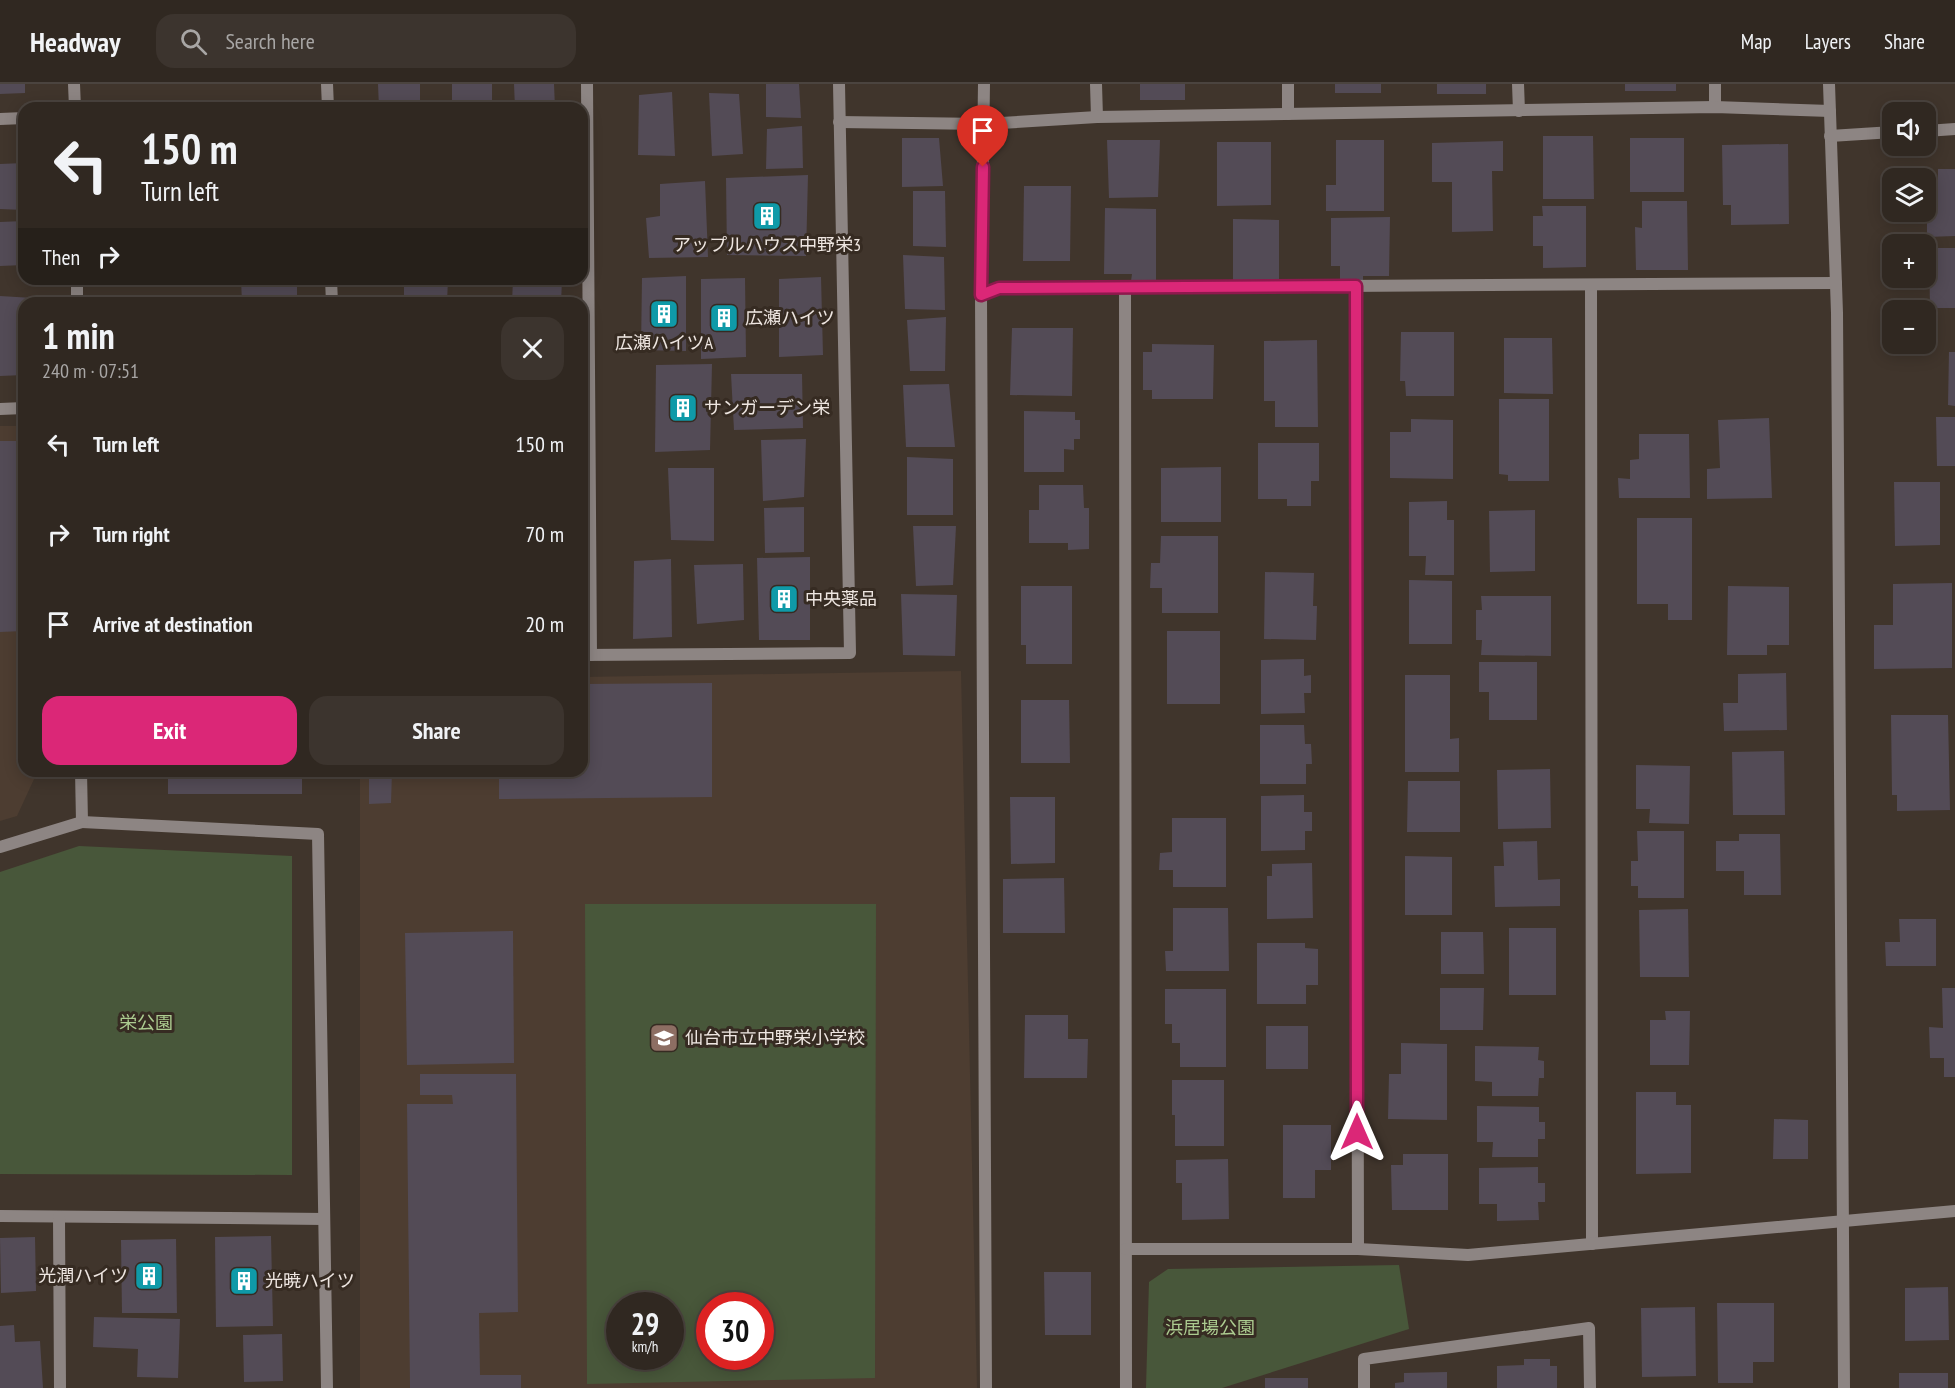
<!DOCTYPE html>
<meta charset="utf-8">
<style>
body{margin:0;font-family:"PT Sans Narrow","Noto Sans JP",sans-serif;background:#3c342e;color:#f1f3f6;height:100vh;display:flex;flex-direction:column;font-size:22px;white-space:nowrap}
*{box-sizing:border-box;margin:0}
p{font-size:20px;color:#a8a6a5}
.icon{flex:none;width:33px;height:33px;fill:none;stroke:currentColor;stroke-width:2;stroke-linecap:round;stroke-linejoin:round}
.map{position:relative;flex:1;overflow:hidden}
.side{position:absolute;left:18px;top:213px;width:570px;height:480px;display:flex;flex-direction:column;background:#302821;border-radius:18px;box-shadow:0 3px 15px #0003,0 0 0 2px #4b443f}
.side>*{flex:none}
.hud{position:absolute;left:18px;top:18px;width:570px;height:183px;border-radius:18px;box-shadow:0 3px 15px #0003,0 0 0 2px #4b443f;background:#302821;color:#f1f3f6;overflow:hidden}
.buttons{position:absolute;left:1882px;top:18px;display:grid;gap:12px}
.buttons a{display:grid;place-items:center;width:54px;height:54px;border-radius:12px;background:#302821;box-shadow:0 3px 15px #0003,0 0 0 2px #4b443f;font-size:30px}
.speed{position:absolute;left:606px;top:1208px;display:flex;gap:12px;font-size:30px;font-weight:700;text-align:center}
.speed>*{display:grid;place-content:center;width:78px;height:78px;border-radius:50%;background:#302821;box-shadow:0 3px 15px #0003,0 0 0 2px #4b443f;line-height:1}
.speed small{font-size:15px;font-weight:400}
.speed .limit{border:9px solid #d22;background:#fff;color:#111}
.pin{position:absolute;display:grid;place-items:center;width:51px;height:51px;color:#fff;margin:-62px -26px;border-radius:50% 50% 50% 0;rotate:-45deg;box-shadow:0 0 6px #0007}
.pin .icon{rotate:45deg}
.me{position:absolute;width:66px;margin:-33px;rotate:0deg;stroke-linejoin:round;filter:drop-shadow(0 0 4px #0008)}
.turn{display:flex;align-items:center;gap:21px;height:126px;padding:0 24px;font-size:27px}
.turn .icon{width:78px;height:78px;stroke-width:2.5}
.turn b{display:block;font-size:42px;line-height:51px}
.then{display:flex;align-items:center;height:57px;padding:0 24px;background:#0003;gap:12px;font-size:22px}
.round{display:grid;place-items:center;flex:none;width:63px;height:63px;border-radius:18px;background:#3c342e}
.overview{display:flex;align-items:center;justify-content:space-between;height:102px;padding:0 24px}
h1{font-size:36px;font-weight:800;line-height:45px}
.primary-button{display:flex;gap:12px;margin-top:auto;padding:12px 24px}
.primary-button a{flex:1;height:69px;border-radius:18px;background:#db2777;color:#fff;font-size:24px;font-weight:800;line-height:69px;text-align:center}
.primary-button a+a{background:#3c342e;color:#f1f3f6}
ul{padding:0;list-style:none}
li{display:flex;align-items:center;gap:18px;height:90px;padding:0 24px}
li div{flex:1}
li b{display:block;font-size:22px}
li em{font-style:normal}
header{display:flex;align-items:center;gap:36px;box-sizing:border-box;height:84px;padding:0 30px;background:#302821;border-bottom:2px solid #4b443f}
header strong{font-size:28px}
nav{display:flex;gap:33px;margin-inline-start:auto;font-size:21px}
.search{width:420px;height:54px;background:#3c342e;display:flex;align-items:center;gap:15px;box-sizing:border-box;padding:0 21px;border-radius:18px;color:#a8a6a5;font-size:22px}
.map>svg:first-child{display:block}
.built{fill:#4d3d31;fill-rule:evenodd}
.green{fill:#48573a;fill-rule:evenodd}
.building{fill:#534b56}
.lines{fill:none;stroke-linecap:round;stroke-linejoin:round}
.minor{stroke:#8d8583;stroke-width:12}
.tertiary{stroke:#8d8583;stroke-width:12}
.route-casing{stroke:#8e194d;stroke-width:15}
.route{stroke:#db2777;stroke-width:10}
.labels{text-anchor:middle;stroke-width:6;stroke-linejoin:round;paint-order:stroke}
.poi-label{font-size:18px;fill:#eee6e1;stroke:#362b22;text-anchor:start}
.park-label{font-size:18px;fill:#accc90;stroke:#362b22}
</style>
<header>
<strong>Headway</strong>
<div class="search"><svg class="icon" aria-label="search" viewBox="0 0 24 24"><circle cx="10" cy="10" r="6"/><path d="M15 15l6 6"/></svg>Search here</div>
<nav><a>Map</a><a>Layers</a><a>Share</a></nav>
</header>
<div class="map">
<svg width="1955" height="1304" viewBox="0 0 1955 1304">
<rect width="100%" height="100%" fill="#40352c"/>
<g class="built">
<polygon points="0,342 24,342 24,687 35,687 35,693 17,732 0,737"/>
<path d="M 961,587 L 977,1304 L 360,1304 L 360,687 L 582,687 L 582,593 ZM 620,1221 L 670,1221 L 670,1272 L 620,1272 ZM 710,1221 L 760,1221 L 760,1272 L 710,1272 Z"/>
</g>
<g class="green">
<polygon points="79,762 292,772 292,1091 0,1090 0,788"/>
<path d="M 585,820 L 876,820 L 875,1294 L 587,1300 ZM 620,1221 L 670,1221 L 670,1272 L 620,1272 ZM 710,1221 L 760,1221 L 760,1272 L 710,1272 Z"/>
<polygon points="1399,1181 1409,1245 1222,1304 1146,1304 1149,1198 1168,1185"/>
</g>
<g class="building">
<polygon points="0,0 25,0 25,9 0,10"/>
<polygon points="378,0 420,0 420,24 379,24"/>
<rect x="452" y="0" width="40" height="24"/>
<polygon points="514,0 554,0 555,24 515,24"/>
<polygon points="766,0 799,0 801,34 766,33"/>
<rect x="1140" y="0" width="45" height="16"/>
<rect x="1335" y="0" width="46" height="9"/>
<rect x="1437" y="0" width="49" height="10"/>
<rect x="1625" y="0" width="51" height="7"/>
<polygon points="672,8 675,72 638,71 639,11"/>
<polygon points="709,9 739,10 743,70 712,72"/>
<polygon points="802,42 803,84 766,85 767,45"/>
<polygon points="1543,52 1593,52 1594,115 1543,115"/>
<polygon points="902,54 939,54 943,102 902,103"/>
<rect x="1630" y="54" width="54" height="54"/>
<polygon points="1107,56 1160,56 1158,113 1109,114"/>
<polygon points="1336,56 1384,56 1384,127 1326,127 1326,101 1336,101"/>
<polygon points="1503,57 1503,87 1492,87 1493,147 1452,148 1452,98 1432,98 1432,59"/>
<polygon points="1217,58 1271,58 1271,121 1217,122"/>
<polygon points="1788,60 1789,140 1731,141 1731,121 1723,121 1722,61"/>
<polygon points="24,79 24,126 0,125 0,80"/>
<polygon points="1938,85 1955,85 1955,152 1927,153 1927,128 1933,128 1933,105 1938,105"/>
<polygon points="808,91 806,172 727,171 726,94"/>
<polygon points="705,97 708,173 649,174 646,134 660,132 660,100"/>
<polygon points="1024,102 1071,102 1070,177 1023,177"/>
<polygon points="913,107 945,107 946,163 913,162"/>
<polygon points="1642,117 1687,117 1688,186 1636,186 1635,143 1642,144"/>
<polygon points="1542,122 1586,122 1586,183 1543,184 1543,162 1533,162 1533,132 1543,132"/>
<polygon points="1105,124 1156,125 1156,197 1131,197 1132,190 1104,190"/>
<polygon points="1390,133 1389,192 1363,192 1363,198 1340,199 1340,182 1331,182 1331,134"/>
<polygon points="1233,135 1279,136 1279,198 1233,198"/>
<polygon points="24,137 24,181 0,182 0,138"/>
<polygon points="1929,164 1955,164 1955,224 1930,224"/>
<polygon points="903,171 944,173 945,226 905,225"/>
<polygon points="686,192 686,267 641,266 642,194"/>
<polygon points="821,193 823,271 779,273 779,195"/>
<polygon points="745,194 746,273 701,275 701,195"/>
<polygon points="133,195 194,195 194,197 133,198"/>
<polygon points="241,195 297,195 297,219 242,219"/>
<polygon points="404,195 448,195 447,219 404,219"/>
<polygon points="513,195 562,196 561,219 512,219"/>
<polygon points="0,212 33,214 33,219 24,219 24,291 0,292"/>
<polygon points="946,233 945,287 910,287 907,236"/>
<polygon points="1012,244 1073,244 1072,312 1010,311"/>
<polygon points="1401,248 1454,248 1454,312 1406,312 1405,297 1400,297"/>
<polygon points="1504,254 1552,254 1553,310 1504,309"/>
<polygon points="1317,256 1318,343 1275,343 1275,317 1264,317 1264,257"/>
<polygon points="1152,260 1214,261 1213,315 1152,315 1152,306 1143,306 1143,268 1152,268"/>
<polygon points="1949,268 1955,268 1955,322 1948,321"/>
<polygon points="712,280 710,366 655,368 656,281"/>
<polygon points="731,290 802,290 803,344 734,346"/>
<polygon points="949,300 955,363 906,363 903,301"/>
<polygon points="1499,315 1549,315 1549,397 1508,397 1508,391 1499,390"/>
<polygon points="1024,327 1075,328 1075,336 1080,336 1080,355 1074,355 1074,366 1064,365 1064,388 1024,388"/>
<polygon points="1936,333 1955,333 1955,382 1937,382"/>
<polygon points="1769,334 1772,414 1707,415 1707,385 1720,384 1718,336"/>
<polygon points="1411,335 1453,336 1453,395 1390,394 1390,348 1411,348"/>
<polygon points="1639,350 1689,350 1690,414 1619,414 1618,394 1630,395 1630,376 1639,375"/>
<polygon points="806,355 804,413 763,417 761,356"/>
<polygon points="0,357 23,357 23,547 0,548"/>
<polygon points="1258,359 1319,359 1319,397 1311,397 1311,422 1287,422 1287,415 1258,415"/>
<polygon points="907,373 953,375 953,431 907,431"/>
<polygon points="1221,383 1221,438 1161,438 1161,384"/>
<polygon points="668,384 714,384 714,457 671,456"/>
<polygon points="1894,398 1940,398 1940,461 1895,462"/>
<polygon points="1039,401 1083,401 1084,424 1089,424 1089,465 1068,466 1068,459 1029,459 1029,426 1039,426"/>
<polygon points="1447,417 1447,436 1454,436 1454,491 1425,491 1426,472 1409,472 1409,418"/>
<polygon points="804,423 804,468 765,469 764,424"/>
<polygon points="1535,426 1535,487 1490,488 1489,427"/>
<polygon points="1637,434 1692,434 1692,536 1668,536 1668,520 1637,520"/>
<polygon points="913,442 956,442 953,501 916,502"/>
<polygon points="1161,452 1218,452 1218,529 1162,529 1162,504 1150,504 1151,479 1160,479"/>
<polygon points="810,473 810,556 759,556 757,474"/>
<polygon points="671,475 672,553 633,555 634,477"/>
<polygon points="743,480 744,536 697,540 694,481"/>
<polygon points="1265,488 1314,489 1313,522 1317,522 1316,556 1264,555"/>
<polygon points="1409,496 1452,497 1452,560 1409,560"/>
<polygon points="1952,499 1952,584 1874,585 1874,541 1893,541 1893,500"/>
<polygon points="1021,502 1072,502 1072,580 1026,580 1026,561 1021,561"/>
<polygon points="1728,502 1789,503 1789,561 1767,561 1767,571 1727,571"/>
<polygon points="901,510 957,511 955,572 903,571"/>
<polygon points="1481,512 1551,512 1551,572 1481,571 1482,556 1476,556 1476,526 1482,526"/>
<rect x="1167" y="547" width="53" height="73"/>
<polygon points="1304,575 1304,592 1311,591 1311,609 1304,609 1305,629 1261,630 1261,576"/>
<polygon points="1479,578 1537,578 1537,636 1489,636 1489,608 1479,608"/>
<polygon points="1786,589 1787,646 1724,647 1723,619 1738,619 1738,590"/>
<polygon points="1405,591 1450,591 1450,655 1459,654 1459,688 1405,688"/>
<polygon points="712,599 712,713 499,715 499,687 582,687 582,600"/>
<polygon points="1021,616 1069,616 1070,679 1021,679"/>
<polygon points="1891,631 1948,631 1950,726 1897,727 1897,711 1892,711"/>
<polygon points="1260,641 1304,641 1305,660 1311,660 1312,680 1306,680 1306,700 1260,700"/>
<polygon points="1784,667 1785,731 1733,731 1732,668"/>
<polygon points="1636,681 1690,682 1689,740 1649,739 1650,725 1636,725"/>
<polygon points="1550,685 1551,744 1498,745 1497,686"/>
<rect x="168" y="687" width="134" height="23"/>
<polygon points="369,687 392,687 391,719 369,720"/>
<polygon points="1408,697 1460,697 1460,748 1407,748"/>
<polygon points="1304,711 1304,728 1312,728 1312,747 1305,747 1305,766 1261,767 1261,712"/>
<polygon points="1010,713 1055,713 1055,779 1011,780"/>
<polygon points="1172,734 1226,734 1226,803 1173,803 1173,786 1159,786 1160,769 1172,768"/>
<polygon points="1637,747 1684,747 1684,814 1638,814 1638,802 1631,802 1631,777 1638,777"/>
<polygon points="1739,750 1780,750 1781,811 1744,811 1744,787 1716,787 1716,757 1739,757"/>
<polygon points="1537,757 1538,796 1560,795 1560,822 1495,823 1494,782 1504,782 1503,758"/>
<polygon points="1405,772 1452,773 1452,831 1405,831"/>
<polygon points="1312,779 1313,834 1267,835 1267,792 1272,792 1272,780"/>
<polygon points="1064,794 1065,849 1003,849 1003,795"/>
<polygon points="1173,824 1228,824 1229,887 1166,887 1165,867 1173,867"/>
<polygon points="1688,825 1689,893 1640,893 1639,826"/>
<polygon points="1899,835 1936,835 1936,882 1886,882 1885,858 1900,858"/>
<rect x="1509" y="844" width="47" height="67"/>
<polygon points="513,847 514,979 407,981 405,849"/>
<polygon points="1441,848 1483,848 1484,890 1441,890"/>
<polygon points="1257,859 1305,859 1305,864 1318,865 1318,901 1306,901 1306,920 1257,920"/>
<polygon points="1440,904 1484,904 1483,946 1440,946"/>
<polygon points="1942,904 1955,904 1955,993 1944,993 1944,974 1930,974 1929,943 1943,944"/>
<polygon points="1165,905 1226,905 1226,983 1180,983 1180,959 1172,959 1172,940 1165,940"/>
<polygon points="1665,927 1690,927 1689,981 1650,981 1650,936 1666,936"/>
<polygon points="1025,931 1068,931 1068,955 1088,955 1087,994 1024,994"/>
<rect x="1266" y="942" width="42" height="43"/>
<polygon points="1401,959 1447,960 1447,1036 1388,1035 1389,990 1401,990"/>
<polygon points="1475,962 1539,963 1538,976 1544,977 1544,994 1539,994 1538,1012 1492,1012 1492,998 1475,997"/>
<polygon points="420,990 516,990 518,1228 479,1229 480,1291 521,1291 521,1304 410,1304 407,1020 453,1020 452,1011 420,1011"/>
<polygon points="1172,996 1224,996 1224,1062 1175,1062 1175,1031 1172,1031"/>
<polygon points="1636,1008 1676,1008 1676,1021 1691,1021 1691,1089 1636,1090"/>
<polygon points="1477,1022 1539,1023 1539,1038 1545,1038 1545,1055 1538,1055 1538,1073 1492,1073 1493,1058 1477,1058"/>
<polygon points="1774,1035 1808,1036 1808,1075 1773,1075"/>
<polygon points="1283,1041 1331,1041 1331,1086 1315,1086 1315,1114 1283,1114"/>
<polygon points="1403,1070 1448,1070 1448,1126 1392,1126 1391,1081 1403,1081"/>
<polygon points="1228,1075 1229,1135 1182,1136 1182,1099 1176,1099 1176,1076"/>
<polygon points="1538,1083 1538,1099 1545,1099 1545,1118 1538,1118 1539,1136 1497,1137 1497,1120 1479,1120 1479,1084"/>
<polygon points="271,1152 273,1242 216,1243 215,1153"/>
<polygon points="35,1153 36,1207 1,1209 0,1154"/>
<polygon points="176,1155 177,1229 122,1229 121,1156"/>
<polygon points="1044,1188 1091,1188 1091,1251 1045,1251"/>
<polygon points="1948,1203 1949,1256 1905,1257 1905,1204"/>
<polygon points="1717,1219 1774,1219 1774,1278 1753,1278 1753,1299 1718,1299"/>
<polygon points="1695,1223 1696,1292 1642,1293 1641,1224"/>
<polygon points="94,1233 180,1235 178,1294 137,1293 138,1265 93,1263"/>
<polygon points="14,1241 15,1258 40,1257 43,1304 0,1304 0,1242"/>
<polygon points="282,1250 283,1297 244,1298 243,1251"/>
<polygon points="1524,1275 1550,1275 1550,1282 1557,1282 1557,1304 1497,1304 1497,1282 1524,1281"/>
<polygon points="1447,1288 1447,1304 1395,1304 1395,1299 1404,1298 1404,1289"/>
<rect x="1899" y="1289" width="49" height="15"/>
<rect x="1265" y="1294" width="43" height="10"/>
</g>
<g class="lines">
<g class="minor">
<polyline points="327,0 328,24"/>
<polyline points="587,0 591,571"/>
<polyline points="984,0 981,211 986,1304"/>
<polyline points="1096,0 1097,33"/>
<polyline points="1288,0 1288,30"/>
<polyline points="1518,0 1519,27"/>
<polyline points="1715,0 1715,23"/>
<polyline points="0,35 24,34"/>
<polyline points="839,38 984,40 1097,33 1715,23 1830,27"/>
<polyline points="331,195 332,219"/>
<polyline points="1591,201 1592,1160"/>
<polyline points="1356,202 1358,1165"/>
<polyline points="1125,203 1126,1304"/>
<polyline points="981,211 999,204 1836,199"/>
<polyline points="0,325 24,324"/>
<polyline points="582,571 850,569 839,0"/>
<polyline points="0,1132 324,1135"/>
<polyline points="59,1133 60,1304"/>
<polyline points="1126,1165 1358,1165 1468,1171 1955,1127"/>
<polyline points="1364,1304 1364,1275 1589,1244 1590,1304"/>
</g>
<g class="tertiary">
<polyline points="74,0 75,24"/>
<polyline points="1829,0 1837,229 1844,1304"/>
<polyline points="1926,47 1955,45"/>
<polyline points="1830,52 1893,48"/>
<polyline points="77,195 77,219"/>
<polyline points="82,738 318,750 327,1304"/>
<polyline points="0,763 82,738 81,687"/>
</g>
</g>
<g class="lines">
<g class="route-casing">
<polyline id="route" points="983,83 981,211 999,204 1356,202 1357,1048"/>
</g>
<use href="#route" class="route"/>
</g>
<defs>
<g id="building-square" transform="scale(1.5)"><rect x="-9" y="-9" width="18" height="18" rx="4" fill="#0f9aa8" stroke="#362b22"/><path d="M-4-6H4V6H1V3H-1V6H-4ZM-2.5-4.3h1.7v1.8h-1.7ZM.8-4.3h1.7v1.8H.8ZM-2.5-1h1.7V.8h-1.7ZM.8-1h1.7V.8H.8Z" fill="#fff"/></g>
<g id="school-square" transform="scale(1.5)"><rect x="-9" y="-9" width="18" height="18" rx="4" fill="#8d6e63" stroke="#362b22"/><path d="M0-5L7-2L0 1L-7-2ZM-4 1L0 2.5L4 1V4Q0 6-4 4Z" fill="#fff"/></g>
</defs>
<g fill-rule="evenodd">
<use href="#building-square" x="767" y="132"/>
<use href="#building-square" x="664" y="230"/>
<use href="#building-square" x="724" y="234"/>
<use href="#building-square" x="683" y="324"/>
<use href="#building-square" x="784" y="515"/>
<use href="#school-square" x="664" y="954"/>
<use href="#building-square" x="149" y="1192"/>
<use href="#building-square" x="244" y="1197"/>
</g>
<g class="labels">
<g class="poi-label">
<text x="767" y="167" text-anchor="middle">アップルハウス中野栄3</text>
<text x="745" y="240">広瀬ハイツ</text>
<text x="664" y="265" text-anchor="middle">広瀬ハイツA</text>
<text x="704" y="330">サンガーデン栄</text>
<text x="805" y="521">中央薬品</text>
<text x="685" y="960">仙台市立中野栄小学校</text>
<text x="128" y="1198" text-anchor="end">光潤ハイツ</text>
<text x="265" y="1203">光暁ハイツ</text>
</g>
<g class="park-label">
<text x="146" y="945">栄公園</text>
<text x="1210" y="1250">浜居場公園</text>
</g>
</g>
</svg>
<div class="buttons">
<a><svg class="icon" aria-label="sound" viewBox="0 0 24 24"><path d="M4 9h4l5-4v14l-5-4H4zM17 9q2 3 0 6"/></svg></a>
<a><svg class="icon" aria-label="layers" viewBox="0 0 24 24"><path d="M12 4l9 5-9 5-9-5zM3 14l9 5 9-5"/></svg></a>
<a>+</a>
<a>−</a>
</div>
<div class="speed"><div>29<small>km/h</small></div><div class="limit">30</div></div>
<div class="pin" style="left:983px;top:83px;background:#d93025"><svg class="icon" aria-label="arrive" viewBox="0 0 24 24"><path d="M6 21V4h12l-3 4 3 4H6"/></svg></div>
<svg class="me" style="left:1357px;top:1048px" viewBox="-20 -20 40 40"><path d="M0-17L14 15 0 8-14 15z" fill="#db2777" stroke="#fff" stroke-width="4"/></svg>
<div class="hud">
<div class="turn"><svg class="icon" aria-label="left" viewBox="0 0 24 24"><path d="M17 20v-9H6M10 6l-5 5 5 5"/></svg><div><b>150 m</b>Turn left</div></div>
<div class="then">Then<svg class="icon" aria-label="right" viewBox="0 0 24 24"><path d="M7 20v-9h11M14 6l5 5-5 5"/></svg></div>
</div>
<section class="side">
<div class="overview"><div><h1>1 min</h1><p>240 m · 07:51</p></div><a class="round"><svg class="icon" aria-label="close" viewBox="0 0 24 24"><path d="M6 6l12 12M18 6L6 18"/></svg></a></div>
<ul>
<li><svg class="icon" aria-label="left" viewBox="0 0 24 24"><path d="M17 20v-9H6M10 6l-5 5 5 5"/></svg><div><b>Turn left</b></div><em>150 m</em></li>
<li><svg class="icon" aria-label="right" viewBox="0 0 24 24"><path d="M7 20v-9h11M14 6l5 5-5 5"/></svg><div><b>Turn right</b></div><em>70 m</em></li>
<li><svg class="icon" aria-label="arrive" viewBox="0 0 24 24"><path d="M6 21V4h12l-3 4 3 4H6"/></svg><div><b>Arrive at destination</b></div><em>20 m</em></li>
</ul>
<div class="primary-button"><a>Exit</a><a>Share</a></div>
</section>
</div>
